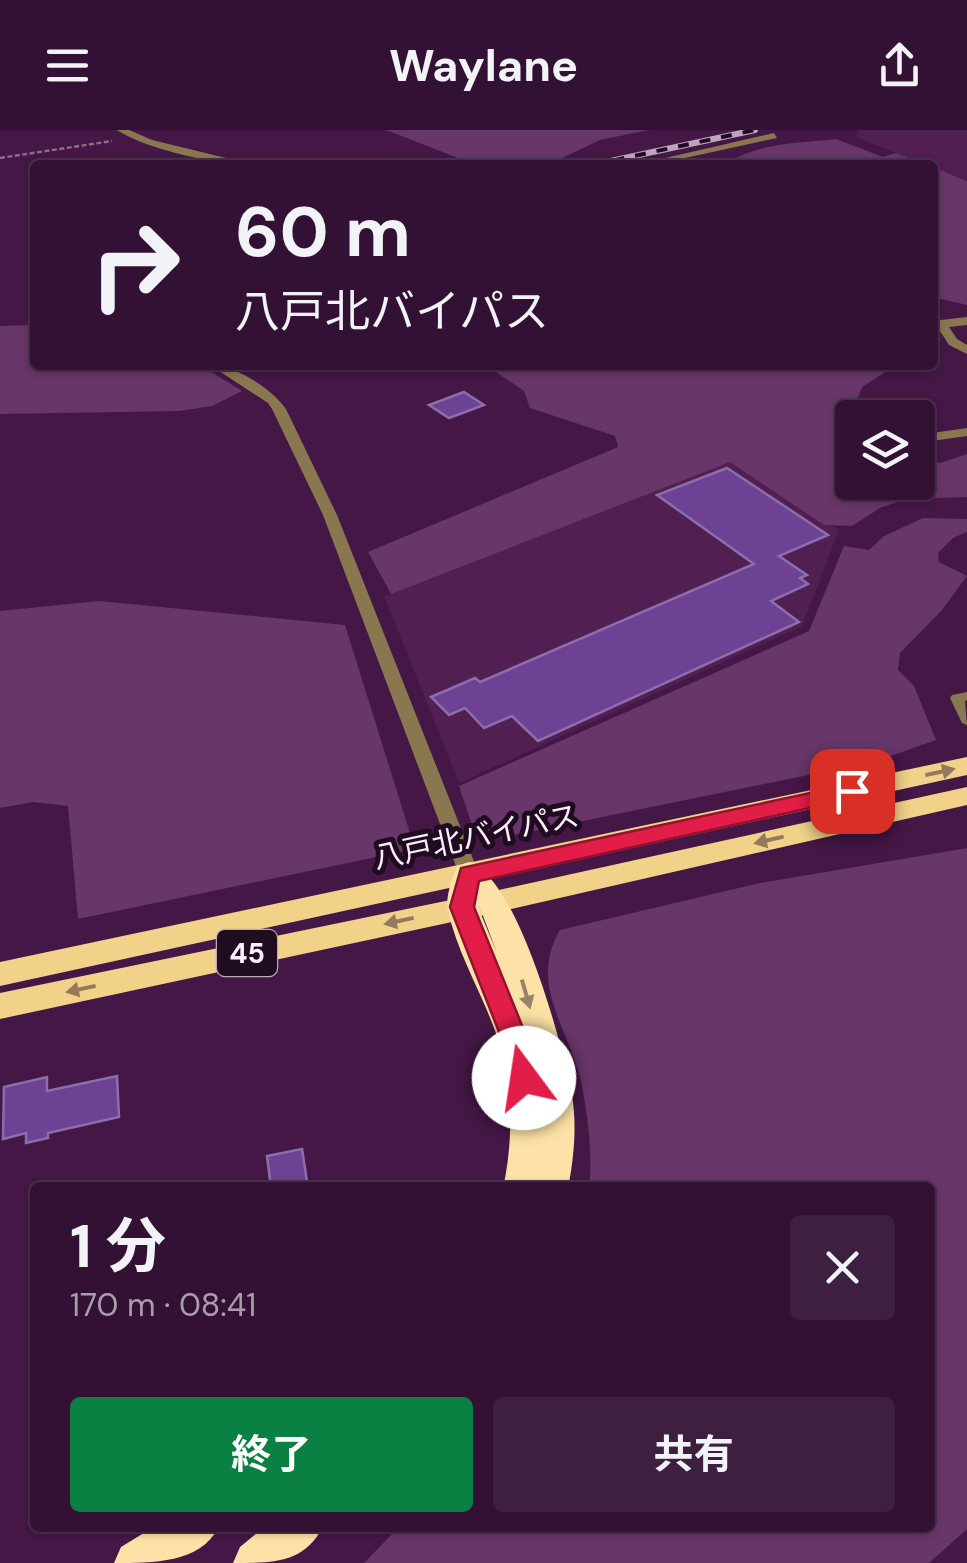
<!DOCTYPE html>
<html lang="ja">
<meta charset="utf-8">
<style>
body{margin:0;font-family:"DM Sans","Noto Sans JP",sans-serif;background:#3e1f40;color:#f1f3f6;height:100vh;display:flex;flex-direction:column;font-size:38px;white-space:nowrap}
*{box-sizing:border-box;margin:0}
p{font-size:32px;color:#a99dac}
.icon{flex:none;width:55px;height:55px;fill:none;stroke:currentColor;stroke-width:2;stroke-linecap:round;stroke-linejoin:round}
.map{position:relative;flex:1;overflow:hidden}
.drawer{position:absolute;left:30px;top:1052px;width:905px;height:350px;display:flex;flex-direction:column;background:#331134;border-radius:10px;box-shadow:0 2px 8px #0004,0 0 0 2px #4e314f}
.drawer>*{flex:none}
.banner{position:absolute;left:30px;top:30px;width:908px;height:210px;border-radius:10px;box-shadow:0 2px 8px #0004,0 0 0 2px #4e314f;background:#331134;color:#f1f3f6;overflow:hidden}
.buttons{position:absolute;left:835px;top:270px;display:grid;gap:20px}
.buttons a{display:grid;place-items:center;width:100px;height:100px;border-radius:10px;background:#331134;box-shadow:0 2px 8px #0004,0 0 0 2px #4e314f;font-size:50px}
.pin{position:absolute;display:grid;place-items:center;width:85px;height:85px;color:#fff;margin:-42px;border-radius:20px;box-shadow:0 5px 15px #0006}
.me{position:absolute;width:110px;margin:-55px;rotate:346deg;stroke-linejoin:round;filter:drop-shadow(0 0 8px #0008)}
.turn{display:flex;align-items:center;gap:35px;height:210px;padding:0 40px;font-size:45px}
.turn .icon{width:130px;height:130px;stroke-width:2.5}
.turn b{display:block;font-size:70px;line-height:85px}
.round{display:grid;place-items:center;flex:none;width:105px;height:105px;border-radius:10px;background:#3e1f40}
.overview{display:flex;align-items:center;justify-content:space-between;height:170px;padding:0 40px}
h1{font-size:60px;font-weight:700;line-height:75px}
.action{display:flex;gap:20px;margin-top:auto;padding:20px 40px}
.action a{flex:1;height:115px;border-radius:10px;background:#0b8043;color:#fff;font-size:40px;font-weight:700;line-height:115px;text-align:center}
.action a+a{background:#3e1f40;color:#f1f3f6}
header{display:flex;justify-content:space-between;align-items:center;height:130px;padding:0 40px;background:#331134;font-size:45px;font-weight:700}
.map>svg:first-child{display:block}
.built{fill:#521f53}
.green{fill:#683669}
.building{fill:#6d4193;stroke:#8c6eab;stroke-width:2.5}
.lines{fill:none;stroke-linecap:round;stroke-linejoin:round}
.path{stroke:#8e6c8f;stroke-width:2.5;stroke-dasharray:5 2.5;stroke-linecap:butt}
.service{fill:#897750;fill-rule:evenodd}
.minor{fill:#897750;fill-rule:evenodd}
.trunk{fill:#f2d289;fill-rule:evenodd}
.motorway{fill:#fde2a7;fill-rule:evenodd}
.rail-casing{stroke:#bfa4bf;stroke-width:6}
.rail{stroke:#200c20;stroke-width:4;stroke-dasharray:11;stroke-linecap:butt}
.oneway{fill:#94795a}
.oneway2{fill:#9a826a}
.route{fill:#e11d48;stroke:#92132f;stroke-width:2.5}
.labels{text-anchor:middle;stroke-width:10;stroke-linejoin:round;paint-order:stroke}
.shield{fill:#200c20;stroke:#bab;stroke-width:2.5}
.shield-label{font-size:28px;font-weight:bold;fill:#feedfe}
.street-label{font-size:30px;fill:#feedfe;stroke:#200c20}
</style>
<header><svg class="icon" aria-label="menu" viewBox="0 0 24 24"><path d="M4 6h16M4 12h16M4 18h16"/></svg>Waylane<svg class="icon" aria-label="share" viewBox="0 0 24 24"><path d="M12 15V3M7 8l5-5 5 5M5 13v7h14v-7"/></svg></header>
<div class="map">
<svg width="967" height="1433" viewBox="0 0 967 1433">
<rect width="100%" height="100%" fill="#441746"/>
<g class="built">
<polygon points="858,0 967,0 967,50 857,8"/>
<polygon points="731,330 839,400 802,496 459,653 384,466"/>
</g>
<g class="green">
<polygon points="386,0 649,0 600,10 547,35 476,35"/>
<path d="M 836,9 L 883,27 L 896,23 L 927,35 L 733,35 L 736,28 C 769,12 801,13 836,9 Z"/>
<polygon points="933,37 967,51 967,175 933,167"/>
<polygon points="35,195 35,235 200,235 242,261 212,276 180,281 0,284 0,196"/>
<polygon points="486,235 876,235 887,241 862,257 857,270 852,288 852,352 918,352 918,330 940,333 967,324 967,367 906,369 880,378 852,396 824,395 730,332 391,464 368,422 618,317 615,306 530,278 524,261"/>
<polygon points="923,388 967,389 967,402 953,408 938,423 939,432 967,446 942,480 900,523 898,540 914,556 936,610 885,628 846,628 818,643 495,709 476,707 459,656 809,501 844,416 869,420 884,406"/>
<polygon points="99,471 345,495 415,719 78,789 68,676 33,672 0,678 0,481"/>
<path d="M 967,718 L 967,1399 L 929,1433 L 364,1433 L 398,1398 L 930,1398 L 930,1058 L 589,1057 C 593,1026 588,988 582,956 C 571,900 527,856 560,800 L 760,753 Z"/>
</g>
<g class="building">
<polygon points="464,262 484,275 449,288 429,275"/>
<polygon points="727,338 828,405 779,426 807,445 800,448 808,454 771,471 799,492 538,611 512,586 484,598 465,578 449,585 431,567 475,548 480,552 754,434 657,365"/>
<polygon points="117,946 119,987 48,1003 48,1008 26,1013 26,1003 3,1009 4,957 47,947 47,961"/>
<polygon points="302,1019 308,1058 271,1058 267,1026"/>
</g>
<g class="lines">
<polyline class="path" points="0,28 112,11"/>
<polygon class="service" points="967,562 967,570 965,571 967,595 962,593 950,568 952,565"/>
<g class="minor">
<path d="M 117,0 L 129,0 L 152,10 L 255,35 C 217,35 148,20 117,0 Z"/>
<polygon points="774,3 777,8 653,35 635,35"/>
<polygon points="967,187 967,195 949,197 957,209 967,215 967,224 949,215 938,198 932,199 932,191"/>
<path d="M 210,235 C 235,235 271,258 286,279 L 337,385 L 479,744 L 476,749 L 462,749 L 459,744 L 323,385 L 272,279 L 268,273 Z"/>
<polygon points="967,298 967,306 918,313 918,305"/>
<polygon points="868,352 882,352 882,365 872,365"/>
</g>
<g class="trunk">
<polygon points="967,627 967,645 0,856 0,832"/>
<polygon points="967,657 967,675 494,783 0,889 0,863 494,761"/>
</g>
<g class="motorway">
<path d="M 469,732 C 518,748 563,916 572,966 C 577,995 574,1028 568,1058 L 503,1058 C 513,1014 513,961 501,919 C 488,872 458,828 448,780 C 445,768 452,747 458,736 ZM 478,775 L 480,778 L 497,823 L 478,777 Z"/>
<path d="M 152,1398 L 218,1398 C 200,1433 153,1433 114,1433 L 121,1417 Z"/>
<path d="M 263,1398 L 322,1398 C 304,1433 273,1433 233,1433 L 240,1417 Z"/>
</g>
<g class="rail-casing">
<polyline id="rail" points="592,35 755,0"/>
</g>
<use href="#rail" class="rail"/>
</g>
<defs><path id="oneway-solid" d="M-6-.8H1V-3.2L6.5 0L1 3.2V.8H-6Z" transform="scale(2.5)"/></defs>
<g class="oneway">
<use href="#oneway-solid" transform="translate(940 642) rotate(-12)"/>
<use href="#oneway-solid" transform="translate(769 710) rotate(167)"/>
<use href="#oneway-solid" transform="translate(399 791) rotate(168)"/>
<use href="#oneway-solid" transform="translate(81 859) rotate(168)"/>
</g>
<use class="oneway2" href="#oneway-solid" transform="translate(526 864) rotate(74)"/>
<polygon class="route" points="852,654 863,661 860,667 479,751 474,777 532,920 537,948 533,957 524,960 514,957 506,920 450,777 461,738"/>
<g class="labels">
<rect class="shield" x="217" y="800" width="60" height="46" rx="8"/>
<g class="shield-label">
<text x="247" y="833">45</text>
</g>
<g class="street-label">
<text transform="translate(476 707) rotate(-12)" y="10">八戸北バイパス</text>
</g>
</g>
</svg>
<div class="buttons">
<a><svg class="icon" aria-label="layers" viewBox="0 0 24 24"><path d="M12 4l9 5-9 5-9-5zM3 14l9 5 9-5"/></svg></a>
</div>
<div class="pin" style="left:852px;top:661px;background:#d93025"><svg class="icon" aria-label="arrive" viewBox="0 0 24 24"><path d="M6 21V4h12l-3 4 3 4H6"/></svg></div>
<svg class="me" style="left:524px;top:948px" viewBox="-20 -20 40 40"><circle r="19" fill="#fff"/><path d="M0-13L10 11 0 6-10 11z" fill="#e11d48"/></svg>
<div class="banner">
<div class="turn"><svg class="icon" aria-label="right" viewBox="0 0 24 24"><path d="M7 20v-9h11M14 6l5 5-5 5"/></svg><div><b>60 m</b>八戸北バイパス</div></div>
</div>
<section class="drawer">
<div class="overview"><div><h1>1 分</h1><p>170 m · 08:41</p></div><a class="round"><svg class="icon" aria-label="close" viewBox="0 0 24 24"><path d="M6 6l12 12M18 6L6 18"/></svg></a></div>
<div class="action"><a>終了</a><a>共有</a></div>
</section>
</div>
